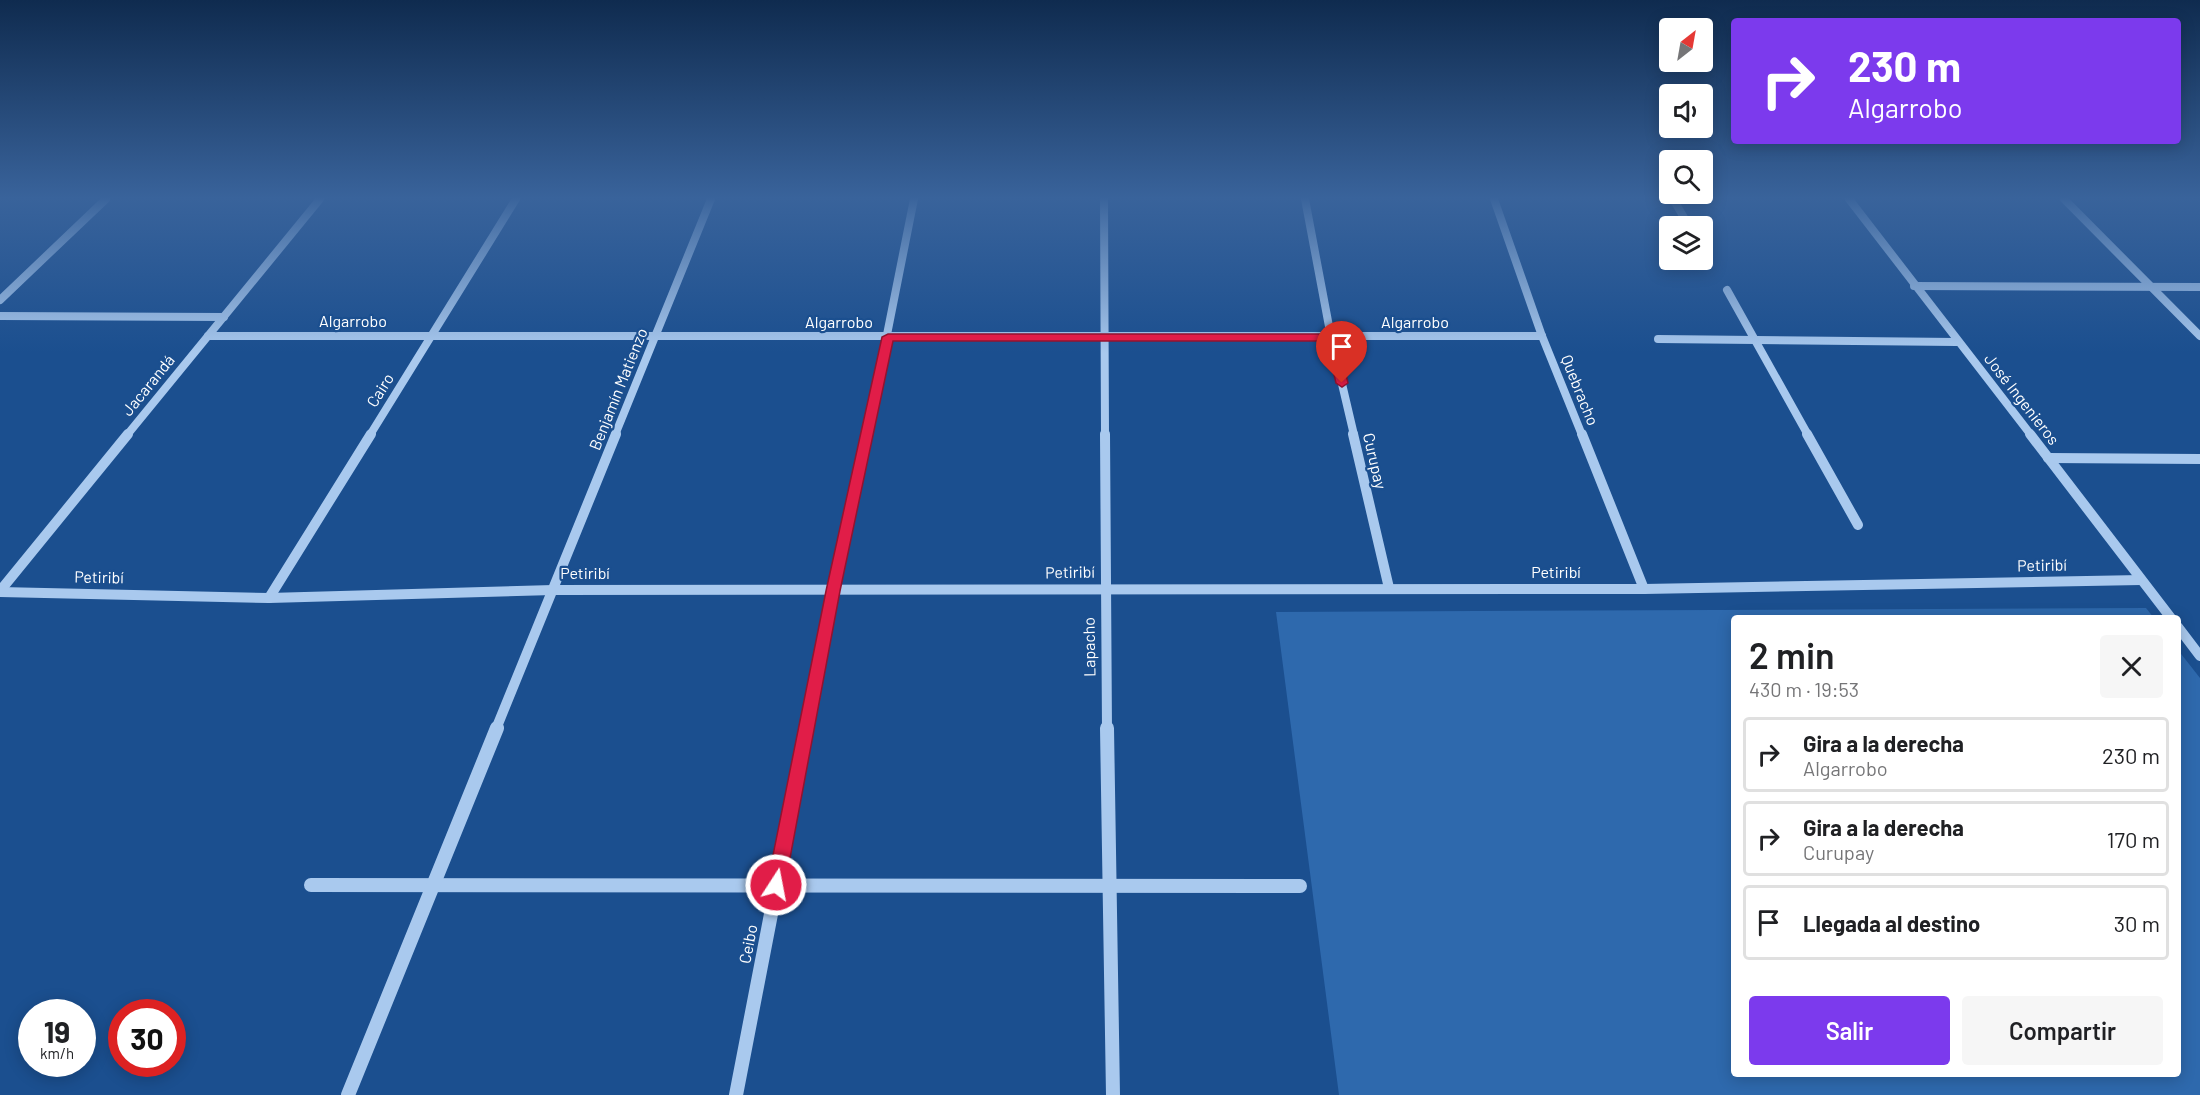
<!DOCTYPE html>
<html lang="es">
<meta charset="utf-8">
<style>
body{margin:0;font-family:Barlow,sans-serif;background:#f6f6f6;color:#202124;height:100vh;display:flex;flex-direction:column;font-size:22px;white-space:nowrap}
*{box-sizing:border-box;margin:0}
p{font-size:20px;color:#757577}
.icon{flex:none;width:33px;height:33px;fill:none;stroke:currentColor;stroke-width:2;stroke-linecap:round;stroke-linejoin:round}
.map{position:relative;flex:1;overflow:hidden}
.drawer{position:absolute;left:1731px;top:615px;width:450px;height:462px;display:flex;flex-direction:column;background:#fff;border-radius:6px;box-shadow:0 3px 15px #0003}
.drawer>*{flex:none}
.guide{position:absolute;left:1731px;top:18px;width:450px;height:126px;border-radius:6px;box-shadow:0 3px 15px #0003;background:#7c3aed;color:#fff;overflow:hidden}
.needle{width:39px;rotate:31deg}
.buttons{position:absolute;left:1659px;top:18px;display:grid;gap:12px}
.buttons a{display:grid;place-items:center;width:54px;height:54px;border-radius:6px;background:#fff;box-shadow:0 3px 15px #0003;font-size:30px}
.speed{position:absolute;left:18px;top:999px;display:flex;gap:12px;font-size:30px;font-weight:700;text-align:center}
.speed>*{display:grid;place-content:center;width:78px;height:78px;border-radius:50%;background:#fff;box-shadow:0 3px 15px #0003;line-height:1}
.speed small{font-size:15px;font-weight:400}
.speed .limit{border:9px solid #d22;background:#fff;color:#111}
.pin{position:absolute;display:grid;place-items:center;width:51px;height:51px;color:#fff;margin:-62px -26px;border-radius:50% 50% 50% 0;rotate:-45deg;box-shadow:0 0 6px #0007}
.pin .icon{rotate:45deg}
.me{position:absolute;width:66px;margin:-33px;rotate:11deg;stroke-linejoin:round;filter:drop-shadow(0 0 4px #0008)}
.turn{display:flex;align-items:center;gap:21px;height:126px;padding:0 18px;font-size:27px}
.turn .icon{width:78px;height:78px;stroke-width:2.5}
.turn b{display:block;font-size:42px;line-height:51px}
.round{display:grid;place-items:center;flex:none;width:63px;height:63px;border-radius:6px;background:#f6f6f6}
.headline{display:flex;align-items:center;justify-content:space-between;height:102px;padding:0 18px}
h1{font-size:36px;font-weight:600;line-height:45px}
.primary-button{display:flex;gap:12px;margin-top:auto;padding:12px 18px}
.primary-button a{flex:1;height:69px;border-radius:6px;background:#7c3aed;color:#fff;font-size:24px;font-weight:600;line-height:69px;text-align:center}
.primary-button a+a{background:#f6f6f6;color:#202124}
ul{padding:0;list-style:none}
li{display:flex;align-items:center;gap:18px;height:75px;margin:0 12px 9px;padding:0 6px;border:3px solid #e0e0e0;border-radius:6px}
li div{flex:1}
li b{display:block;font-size:22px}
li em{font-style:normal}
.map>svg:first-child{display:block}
.green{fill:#2e69ad}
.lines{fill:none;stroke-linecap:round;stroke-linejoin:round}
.minor-far2{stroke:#a9c9ee;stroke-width:8}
.minor-far1{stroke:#a9c9ee;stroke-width:10}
.minor{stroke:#a9c9ee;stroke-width:14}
.route{fill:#e11d48;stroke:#92132f;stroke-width:1.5}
.labels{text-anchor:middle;stroke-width:4.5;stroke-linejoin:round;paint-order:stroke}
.street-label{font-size:16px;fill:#fff;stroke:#1b4f8f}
</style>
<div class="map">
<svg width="2200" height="1095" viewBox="0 0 2200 1095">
<rect width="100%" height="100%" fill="#1b4f8f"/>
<polygon class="green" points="2146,608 2154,618 1734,618 1734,1074 2178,1074 2178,650 2200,678 2200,1095 1339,1095 1276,612"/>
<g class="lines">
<g class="minor-far2">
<polyline points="1104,199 1105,435"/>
<polyline points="1305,199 1331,337 1354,435"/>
<polyline points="1494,199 1542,336 1582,435"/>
<polyline points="1673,199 1689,226"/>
<polyline points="1849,199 2031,435"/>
<polyline points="2064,199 2200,336"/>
<polyline points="1914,286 2200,287"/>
<polyline points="1727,290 1808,435"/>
<polyline points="0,300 106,199"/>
<polyline points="0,316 224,317"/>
<polyline points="208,336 1542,336"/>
<polyline points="1658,339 1957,342"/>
<polyline points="127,435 320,199"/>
<polyline points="370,435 516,199"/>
<polyline points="615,435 711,199"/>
<polyline points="867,435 914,199"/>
</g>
<g class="minor-far1">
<polyline points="1105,434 1107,729"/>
<polyline points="1353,434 1389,588"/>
<polyline points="1582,434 1644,589"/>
<polyline points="1807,434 1858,525"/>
<polyline points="2030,434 2171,618"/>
<polyline points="2048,458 2200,459"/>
<polyline points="0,591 128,434"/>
<polyline points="0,592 269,598 553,590 1644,589 2141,580"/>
<polyline points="269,598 371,434"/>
<polyline points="2178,627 2200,656"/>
<polyline points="496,729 616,434"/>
<polyline points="806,729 867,434"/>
</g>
<g class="minor">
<polyline points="1107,728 1113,1095"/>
<polyline points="311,885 1300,886"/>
<polyline points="348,1095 497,728"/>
<polyline points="736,1095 807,728"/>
</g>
</g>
<linearGradient id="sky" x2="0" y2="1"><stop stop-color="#0f2b4f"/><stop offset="0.56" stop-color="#39639b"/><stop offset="1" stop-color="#39639b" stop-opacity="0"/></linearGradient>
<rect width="2200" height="353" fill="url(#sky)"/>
<polygon class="route" points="888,334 1331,334 1337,337 1348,383 1342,387 1336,383 1326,341 893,341 840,591 785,885 782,890 776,893 770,890 767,885 826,591 882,337"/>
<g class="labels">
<g class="street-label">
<text x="353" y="327">Algarrobo</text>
<text x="839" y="328">Algarrobo</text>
<text x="1415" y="328">Algarrobo</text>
<text transform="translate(148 385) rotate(-51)" y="6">Jacarandá</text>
<text transform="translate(618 389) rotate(-68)" y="6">Benjamín Matienzo</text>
<text transform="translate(380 390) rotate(-58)" y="6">Cairo</text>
<text transform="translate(1580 390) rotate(68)" y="6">Quebracho</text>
<text transform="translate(2022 399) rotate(52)" y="6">José Ingenieros</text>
<text transform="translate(1375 461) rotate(77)" y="6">Curupay</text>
<text transform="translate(2042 565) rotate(-1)" y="6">Petiribí</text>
<text transform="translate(1070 572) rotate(-1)" y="6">Petiribí</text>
<text x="1556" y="578">Petiribí</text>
<text x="585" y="579">Petiribí</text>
<text transform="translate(99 577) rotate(1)" y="6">Petiribí</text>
<text transform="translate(1089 647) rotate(-91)" y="6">Lapacho</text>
<text transform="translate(748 944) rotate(-79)" y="6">Ceibo</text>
</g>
</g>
</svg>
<div class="buttons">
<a><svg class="needle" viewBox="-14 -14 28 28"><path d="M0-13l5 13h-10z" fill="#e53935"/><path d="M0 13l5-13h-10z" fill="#757577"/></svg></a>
<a><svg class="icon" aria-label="sound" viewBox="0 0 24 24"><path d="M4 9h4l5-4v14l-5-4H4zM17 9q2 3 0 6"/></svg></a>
<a><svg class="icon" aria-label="search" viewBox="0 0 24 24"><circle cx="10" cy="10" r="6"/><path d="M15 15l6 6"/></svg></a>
<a><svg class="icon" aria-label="layers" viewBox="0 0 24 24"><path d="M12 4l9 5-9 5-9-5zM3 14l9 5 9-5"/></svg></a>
</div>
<div class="speed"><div>19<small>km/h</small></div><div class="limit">30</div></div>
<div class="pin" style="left:1342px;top:383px;background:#d93025"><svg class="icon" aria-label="arrive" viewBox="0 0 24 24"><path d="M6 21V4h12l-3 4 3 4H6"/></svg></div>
<svg class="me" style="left:776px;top:885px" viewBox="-20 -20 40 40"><circle r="17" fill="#e11d48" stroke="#fff" stroke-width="3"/><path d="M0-11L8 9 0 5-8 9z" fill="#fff"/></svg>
<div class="guide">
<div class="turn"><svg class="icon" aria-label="right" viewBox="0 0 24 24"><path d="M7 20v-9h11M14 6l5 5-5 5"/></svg><div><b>230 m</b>Algarrobo</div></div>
</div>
<section class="drawer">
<div class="headline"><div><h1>2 min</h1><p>430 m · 19:53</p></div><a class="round"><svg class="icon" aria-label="close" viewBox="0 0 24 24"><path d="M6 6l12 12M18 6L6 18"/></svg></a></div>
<ul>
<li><svg class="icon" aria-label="right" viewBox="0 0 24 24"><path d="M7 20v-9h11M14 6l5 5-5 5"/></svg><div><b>Gira a la derecha</b><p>Algarrobo</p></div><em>230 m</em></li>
<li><svg class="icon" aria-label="right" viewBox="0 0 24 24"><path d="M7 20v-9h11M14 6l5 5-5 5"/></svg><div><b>Gira a la derecha</b><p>Curupay</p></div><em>170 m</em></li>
<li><svg class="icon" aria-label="arrive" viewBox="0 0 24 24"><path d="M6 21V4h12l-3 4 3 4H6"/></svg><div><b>Llegada al destino</b></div><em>30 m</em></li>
</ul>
<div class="primary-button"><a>Salir</a><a>Compartir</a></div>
</section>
</div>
